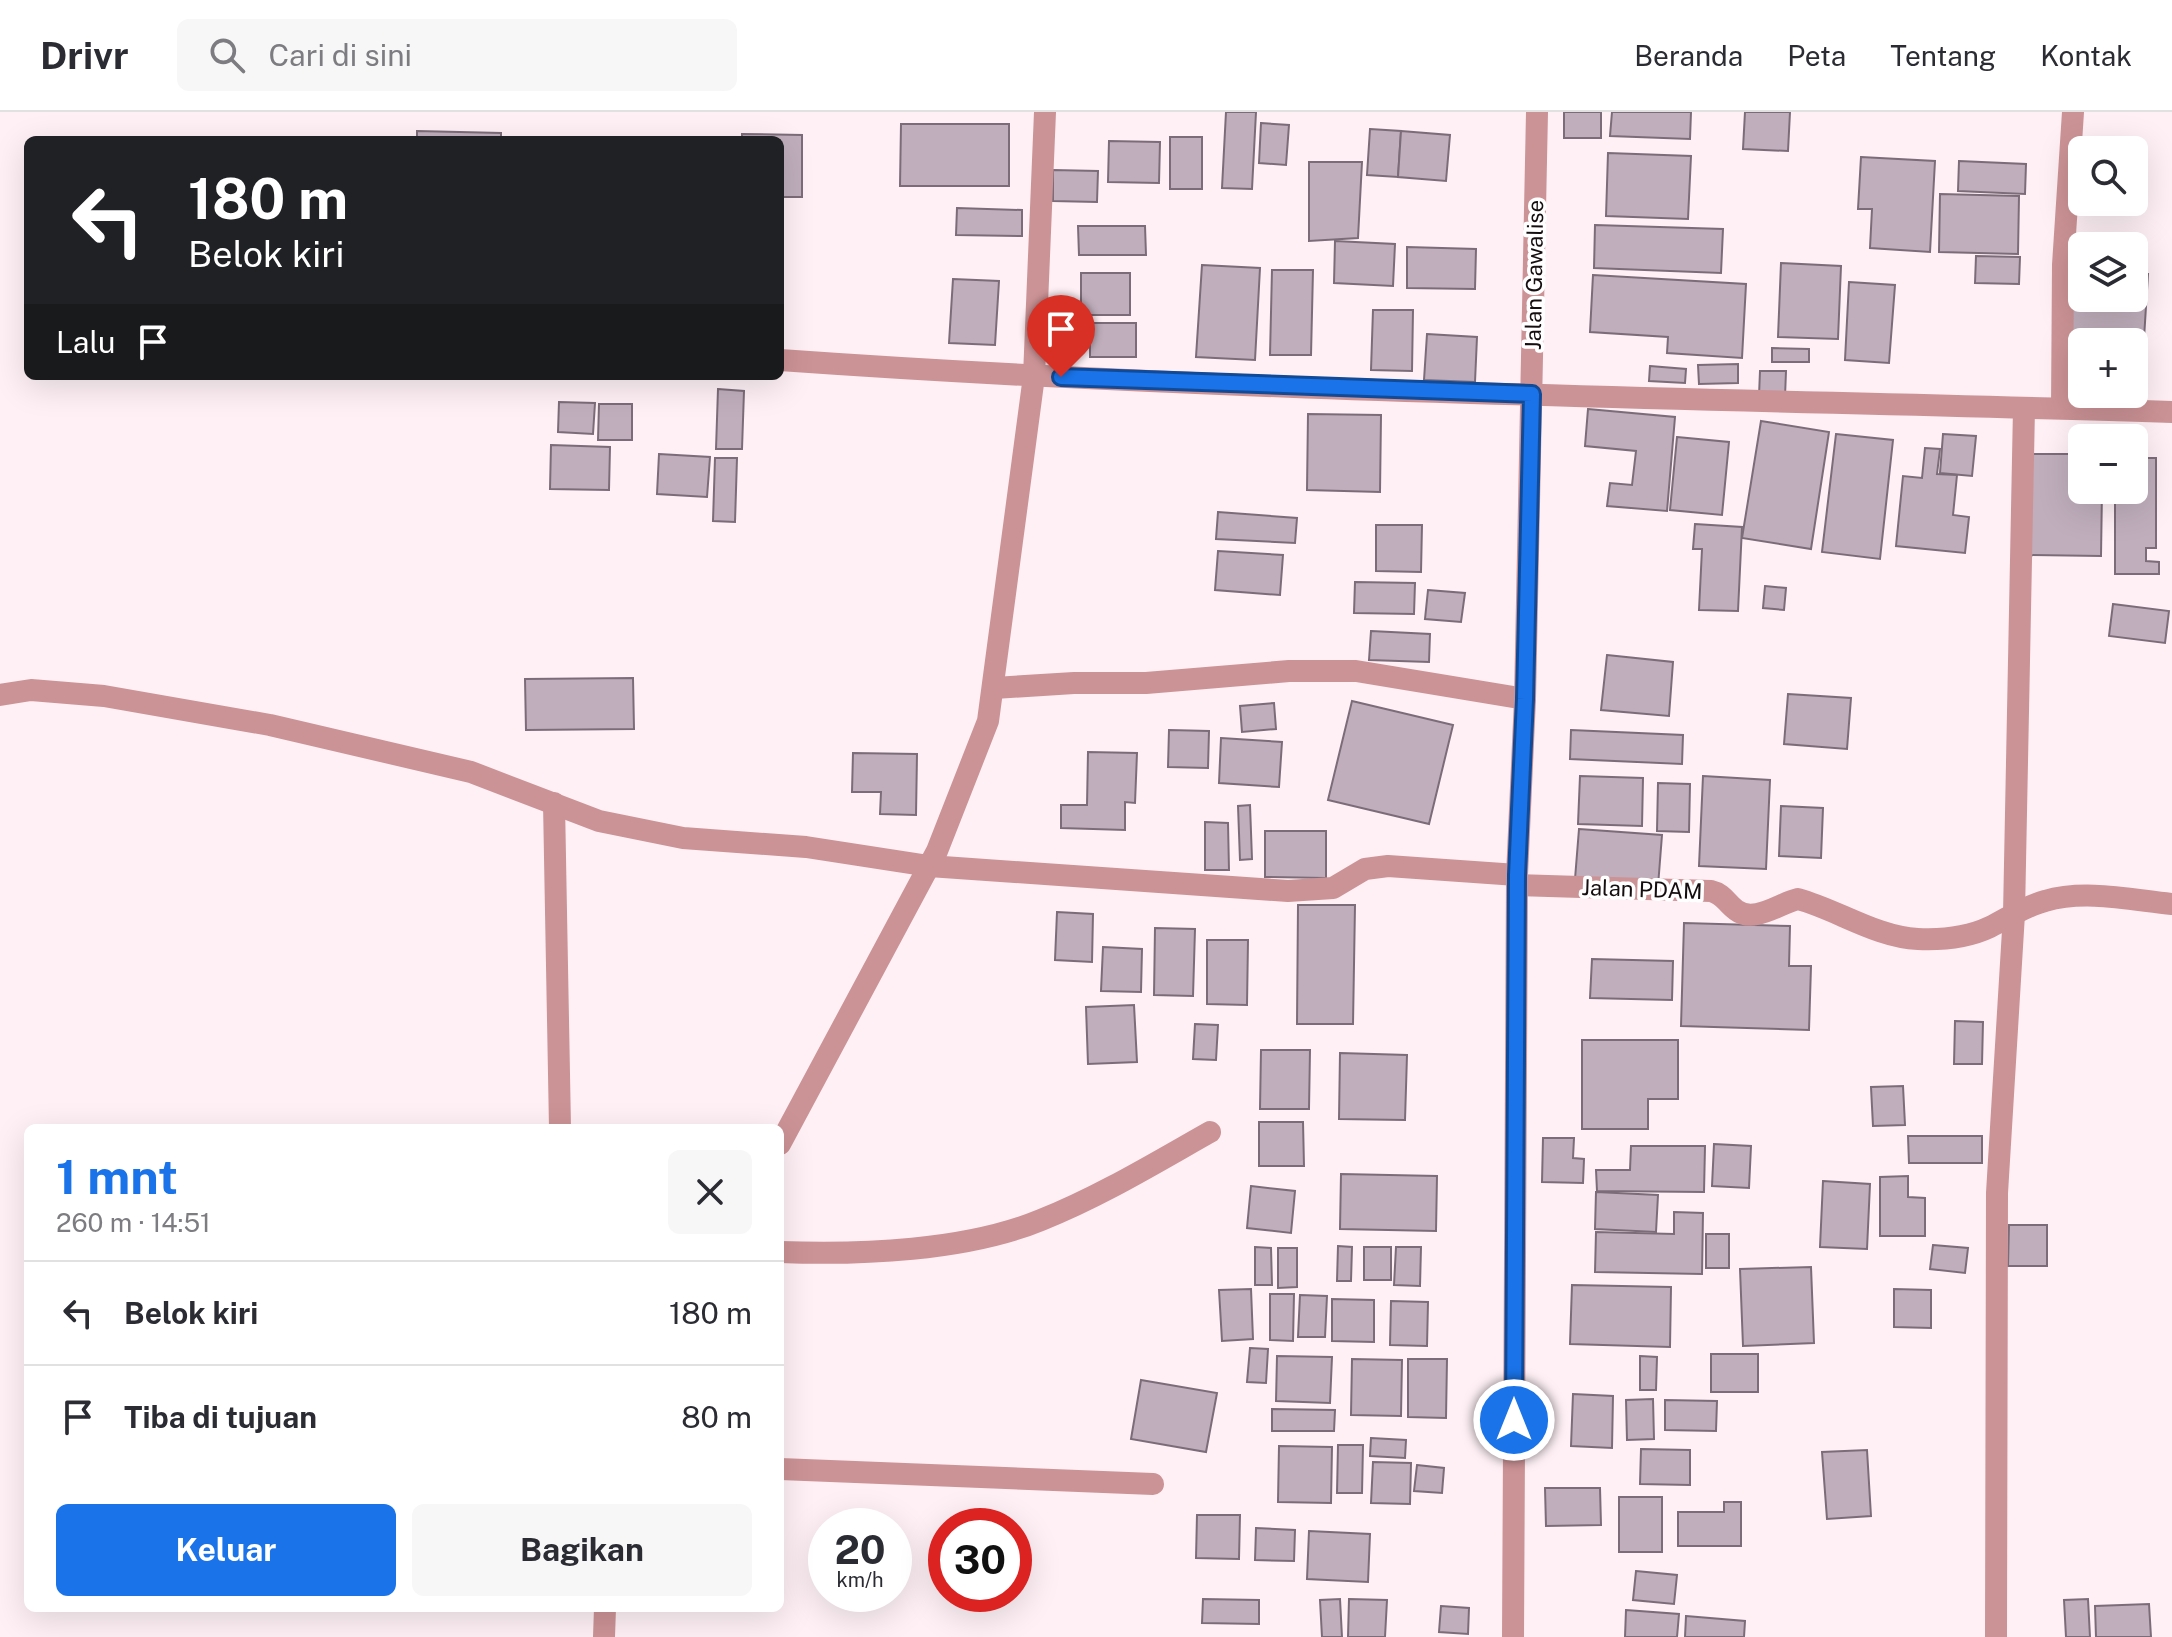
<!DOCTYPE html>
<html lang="id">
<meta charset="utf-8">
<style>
body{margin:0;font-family:"Public Sans",sans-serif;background:#f7f7f7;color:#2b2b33;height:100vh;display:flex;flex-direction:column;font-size:30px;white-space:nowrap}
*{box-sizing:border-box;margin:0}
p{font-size:26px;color:#7c7c81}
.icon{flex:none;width:44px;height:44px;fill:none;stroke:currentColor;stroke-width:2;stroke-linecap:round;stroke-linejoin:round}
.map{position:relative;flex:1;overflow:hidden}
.side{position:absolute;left:24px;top:1012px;width:760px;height:488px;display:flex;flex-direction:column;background:#fff;border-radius:12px;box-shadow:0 8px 32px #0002}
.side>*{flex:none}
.banner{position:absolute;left:24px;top:24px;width:760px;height:244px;border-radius:12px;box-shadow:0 8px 32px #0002;background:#202124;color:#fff;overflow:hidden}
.buttons{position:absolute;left:2068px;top:24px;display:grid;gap:16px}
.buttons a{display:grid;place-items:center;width:80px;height:80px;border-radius:12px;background:#fff;box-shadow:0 8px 32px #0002;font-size:40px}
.speed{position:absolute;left:808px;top:1396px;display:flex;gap:16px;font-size:40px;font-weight:700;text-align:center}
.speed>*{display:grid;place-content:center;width:104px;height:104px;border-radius:50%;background:#fff;box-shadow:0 8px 32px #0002;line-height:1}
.speed small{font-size:20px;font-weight:400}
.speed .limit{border:12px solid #d22;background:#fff;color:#111}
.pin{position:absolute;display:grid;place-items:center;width:68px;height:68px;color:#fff;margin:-82px -34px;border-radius:50% 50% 50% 0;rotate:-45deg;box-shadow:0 0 8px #0007}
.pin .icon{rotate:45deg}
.me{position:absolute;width:88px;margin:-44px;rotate:0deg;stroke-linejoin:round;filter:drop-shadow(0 0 6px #0008)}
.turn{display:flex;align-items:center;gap:28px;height:168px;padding:0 32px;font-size:36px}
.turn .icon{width:104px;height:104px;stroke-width:2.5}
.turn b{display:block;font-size:56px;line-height:68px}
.then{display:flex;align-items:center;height:76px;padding:0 32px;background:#0003;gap:16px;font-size:30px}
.round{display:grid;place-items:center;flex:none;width:84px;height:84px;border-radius:12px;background:#f7f7f7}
.summary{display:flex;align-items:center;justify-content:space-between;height:136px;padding:0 32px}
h1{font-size:48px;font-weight:700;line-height:60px;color:#1a73e8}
.action{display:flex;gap:16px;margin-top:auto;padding:16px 32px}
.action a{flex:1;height:92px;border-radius:12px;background:#1a73e8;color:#fff;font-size:32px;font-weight:700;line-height:92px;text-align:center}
.action a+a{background:#f7f7f7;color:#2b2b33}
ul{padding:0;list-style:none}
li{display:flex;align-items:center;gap:24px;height:104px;padding:0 32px;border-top:2px solid #e1e1e2}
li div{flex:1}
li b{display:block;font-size:30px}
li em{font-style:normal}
header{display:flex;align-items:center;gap:48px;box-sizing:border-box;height:112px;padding:0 40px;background:#fff;border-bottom:2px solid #e1e1e2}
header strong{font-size:38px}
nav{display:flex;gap:44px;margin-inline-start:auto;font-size:28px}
.search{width:560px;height:72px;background:#f7f7f7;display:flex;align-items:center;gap:20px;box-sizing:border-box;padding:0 28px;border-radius:12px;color:#7c7c81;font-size:30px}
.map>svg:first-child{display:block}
.building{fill:#c0aebc;stroke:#7c6c79;stroke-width:2}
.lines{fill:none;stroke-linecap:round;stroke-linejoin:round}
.minor{stroke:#cc9396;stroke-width:22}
.route-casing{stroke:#114b97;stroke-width:20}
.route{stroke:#1a73e8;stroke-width:14}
.labels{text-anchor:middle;stroke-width:7;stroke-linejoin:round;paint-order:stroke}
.street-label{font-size:22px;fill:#150d10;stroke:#fff}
</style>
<header>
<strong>Drivr</strong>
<div class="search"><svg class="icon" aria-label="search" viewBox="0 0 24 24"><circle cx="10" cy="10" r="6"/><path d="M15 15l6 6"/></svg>Cari di sini</div>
<nav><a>Beranda</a><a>Peta</a><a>Tentang</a><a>Kontak</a></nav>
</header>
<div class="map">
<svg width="2172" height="1525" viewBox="0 0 2172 1525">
<rect width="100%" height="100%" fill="#fef0f5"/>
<g class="building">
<polygon points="1226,0 1256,0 1252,77 1222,76"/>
<rect x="1564" y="0" width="37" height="26"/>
<polygon points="1612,0 1691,0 1690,27 1610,24"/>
<polygon points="1745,0 1790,0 1788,39 1743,37"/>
<polygon points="1261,11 1289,13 1286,53 1259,51"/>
<polygon points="901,12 1009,12 1009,74 900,74"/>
<polygon points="1370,17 1401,19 1398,65 1367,63"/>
<polygon points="417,19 501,21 501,28 417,28"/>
<polygon points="1401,19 1450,23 1446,69 1398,65"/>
<polygon points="742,22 802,23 802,85 780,85 780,28 742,28"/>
<rect x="1170" y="25" width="32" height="52"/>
<polygon points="1109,29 1160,30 1159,71 1108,70"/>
<polygon points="1608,41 1691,44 1688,107 1606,104"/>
<polygon points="1861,45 1935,49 1930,140 1870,136 1872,97 1858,97"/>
<polygon points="1959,49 2026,52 2025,82 1958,79"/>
<polygon points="1309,50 1362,50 1358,126 1309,129"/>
<polygon points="1053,58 1098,59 1097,90 1053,89"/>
<polygon points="1940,82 2019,84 2018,142 1939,140"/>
<polygon points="957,96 1022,98 1022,124 956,123"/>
<polygon points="1595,113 1723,117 1721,161 1594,156"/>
<polygon points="1078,114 1145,114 1146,143 1079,143"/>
<polygon points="1335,129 1395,132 1393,174 1334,171"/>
<polygon points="1407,135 1476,137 1475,177 1407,176"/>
<polygon points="1976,144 2020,145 2019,172 1975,171"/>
<polygon points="1781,151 1841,154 1838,227 1778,225"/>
<polygon points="1202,153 1260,156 1255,248 1196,245"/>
<polygon points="1272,158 1313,158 1311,243 1270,243"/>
<polygon points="2072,158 2082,159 2082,186 2134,186 2134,162 2148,162 2141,275 2134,275 2134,230 2082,230 2082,272 2066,271"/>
<rect x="1081" y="161" width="49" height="42"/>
<polygon points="1593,163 1746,172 1742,246 1667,241 1668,225 1590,220"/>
<polygon points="953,167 999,169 995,233 949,231"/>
<polygon points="1849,170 1895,173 1889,251 1845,248"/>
<polygon points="1373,198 1413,198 1412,259 1371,258"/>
<rect x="1090" y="211" width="46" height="34"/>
<polygon points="1427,222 1477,225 1475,270 1424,268"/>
<polygon points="1772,236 1809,237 1809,250 1772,250"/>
<polygon points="1738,252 1738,271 1699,272 1698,253"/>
<polygon points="1650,254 1686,257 1685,271 1649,269"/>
<polygon points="1760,259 1786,259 1785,285 1759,284"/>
<polygon points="718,277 744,279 742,337 716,337"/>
<polygon points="559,290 595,291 593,322 558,320"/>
<polygon points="599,292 632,292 632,328 598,328"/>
<polygon points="1588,297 1675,305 1667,399 1607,394 1610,371 1632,373 1636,339 1585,334"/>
<polygon points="1308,302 1381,303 1380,380 1307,378"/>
<polygon points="1761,309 1829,320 1811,437 1742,426"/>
<polygon points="1836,322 1893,328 1880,447 1822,440"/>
<polygon points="1943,322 1976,324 1972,364 1940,361"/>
<polygon points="1677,325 1729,330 1722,403 1670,398"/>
<polygon points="551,333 610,335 609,378 550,377"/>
<polygon points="1925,336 1940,337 1937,362 1957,363 1953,403 1969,405 1965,441 1896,434 1903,364 1922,366"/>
<polygon points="659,342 710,345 707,385 657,382"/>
<polygon points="2024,342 2082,342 2082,378 2102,378 2101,444 2023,443"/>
<polygon points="715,346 737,346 735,410 713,409"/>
<polygon points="2134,346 2156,346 2156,436 2146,436 2146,449 2159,450 2159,462 2115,462 2115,378 2134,378"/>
<polygon points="1218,400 1297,406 1295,431 1216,427"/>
<polygon points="1695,412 1742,415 1738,499 1699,498 1702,437 1693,437"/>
<polygon points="1376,413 1422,413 1421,460 1376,459"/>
<polygon points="1218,439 1283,443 1280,483 1215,478"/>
<polygon points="1355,470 1415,471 1414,502 1354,501"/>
<polygon points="1765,474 1786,476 1784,498 1763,496"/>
<polygon points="1428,478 1465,481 1461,510 1425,507"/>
<polygon points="2113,492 2169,499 2165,531 2109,524"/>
<polygon points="1371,519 1430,522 1429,550 1369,548"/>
<polygon points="1607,543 1673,550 1669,604 1601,598"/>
<polygon points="633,566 634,617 526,618 525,567"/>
<polygon points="1788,582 1851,586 1847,637 1784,632"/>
<polygon points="1352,589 1453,613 1429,712 1328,688"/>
<polygon points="1274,591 1276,617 1242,620 1240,594"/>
<polygon points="1169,618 1209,619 1208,656 1168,655"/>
<polygon points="1571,618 1683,623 1682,652 1570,647"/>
<polygon points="1221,626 1282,630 1279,675 1219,671"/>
<polygon points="1088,640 1137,641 1135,691 1125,690 1125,718 1061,716 1061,693 1087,693"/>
<polygon points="853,641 917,642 916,703 880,702 881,680 852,680"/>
<polygon points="1580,664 1643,666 1642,714 1578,712"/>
<polygon points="1703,664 1770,668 1766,757 1699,754"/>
<polygon points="1658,671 1690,672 1689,720 1657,719"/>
<polygon points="1250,693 1252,747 1240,748 1238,694"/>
<polygon points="1781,694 1823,696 1821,746 1779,744"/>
<polygon points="1205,710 1228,711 1229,758 1205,758"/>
<polygon points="1579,717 1662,723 1658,774 1575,767"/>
<polygon points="1265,719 1326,719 1326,766 1265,765"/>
<polygon points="1298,793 1355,793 1353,912 1297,912"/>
<polygon points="1057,800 1093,802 1092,850 1055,848"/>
<polygon points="1684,811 1790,814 1789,854 1811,854 1809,918 1681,914"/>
<polygon points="1155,816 1195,817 1193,884 1154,883"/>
<polygon points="1207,828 1248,828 1247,893 1207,892"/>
<polygon points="1103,835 1142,837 1141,880 1101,879"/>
<polygon points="1592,847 1673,849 1672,888 1590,886"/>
<polygon points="1134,893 1137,950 1088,952 1086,895"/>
<polygon points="1955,909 1983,910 1982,952 1954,952"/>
<polygon points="1195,912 1218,913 1216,948 1193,947"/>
<polygon points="1582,928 1678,928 1678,987 1648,987 1648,1017 1582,1017"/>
<polygon points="1261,938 1310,938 1309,997 1260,997"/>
<polygon points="1340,941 1407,943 1405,1008 1339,1007"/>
<polygon points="1903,974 1905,1013 1873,1014 1871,975"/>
<polygon points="1259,1010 1303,1010 1304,1054 1259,1054"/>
<polygon points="1908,1024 1982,1024 1982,1051 1909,1051"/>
<polygon points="1543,1026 1574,1026 1573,1046 1584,1047 1583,1071 1542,1070"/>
<polygon points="1714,1032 1751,1034 1749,1076 1712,1074"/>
<polygon points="1631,1034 1705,1034 1704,1080 1597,1079 1596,1058 1630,1058"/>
<polygon points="1341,1062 1437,1064 1436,1119 1340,1117"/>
<polygon points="1908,1064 1908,1085 1925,1086 1925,1124 1880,1124 1880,1065"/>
<polygon points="1823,1069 1870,1072 1867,1137 1820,1135"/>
<polygon points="1251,1074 1295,1079 1291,1121 1247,1116"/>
<polygon points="1596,1080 1658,1083 1656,1120 1595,1117"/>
<polygon points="1674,1100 1703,1101 1702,1162 1595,1160 1596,1120 1674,1122"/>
<polygon points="2009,1113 2047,1113 2047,1154 2008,1154"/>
<rect x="1706" y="1122" width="23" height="34"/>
<polygon points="1933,1133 1968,1136 1965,1161 1930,1157"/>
<polygon points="1338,1134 1352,1135 1351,1169 1337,1169"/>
<polygon points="1255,1135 1271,1136 1272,1173 1255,1173"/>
<rect x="1364" y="1135" width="27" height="33"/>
<polygon points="1396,1135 1421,1135 1420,1174 1394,1173"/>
<polygon points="1278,1136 1297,1136 1297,1175 1278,1176"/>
<polygon points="1811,1155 1814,1231 1743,1234 1740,1157"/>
<polygon points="1572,1173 1671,1175 1670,1235 1570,1232"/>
<polygon points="1251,1177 1253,1227 1222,1229 1219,1178"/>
<polygon points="1894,1177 1931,1178 1931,1216 1894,1215"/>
<polygon points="1270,1182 1294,1182 1293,1229 1270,1228"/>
<polygon points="1300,1183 1327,1184 1325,1225 1298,1225"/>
<polygon points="1332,1187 1374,1188 1374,1230 1332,1229"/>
<polygon points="1391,1189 1428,1190 1427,1234 1390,1233"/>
<polygon points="1250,1236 1268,1237 1266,1271 1247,1270"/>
<rect x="1711" y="1242" width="47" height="38"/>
<polygon points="1277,1244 1332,1245 1330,1291 1276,1289"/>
<polygon points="1640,1244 1657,1245 1656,1278 1640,1278"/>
<polygon points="1352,1247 1402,1248 1401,1304 1351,1303"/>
<polygon points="1408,1247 1447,1247 1446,1306 1408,1305"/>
<polygon points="1141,1268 1217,1281 1206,1340 1131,1327"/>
<polygon points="1573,1282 1613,1284 1612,1336 1571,1334"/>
<polygon points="1653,1287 1654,1327 1627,1328 1626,1288"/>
<polygon points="1665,1288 1717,1289 1716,1319 1665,1318"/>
<polygon points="1272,1297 1335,1298 1334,1319 1272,1319"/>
<polygon points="1371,1326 1406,1328 1405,1346 1370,1344"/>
<polygon points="1338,1333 1363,1333 1362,1381 1337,1381"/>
<polygon points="1279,1334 1332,1335 1331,1391 1278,1390"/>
<polygon points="1641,1337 1690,1338 1690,1373 1640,1372"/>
<polygon points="1867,1338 1871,1404 1827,1407 1822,1340"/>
<polygon points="1373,1350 1411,1351 1410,1392 1371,1391"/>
<polygon points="1417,1353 1444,1356 1442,1381 1414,1379"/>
<polygon points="1545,1376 1600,1376 1601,1413 1546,1414"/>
<rect x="1619" y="1385" width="43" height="55"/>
<polygon points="1724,1390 1741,1390 1741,1434 1678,1434 1678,1400 1724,1400"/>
<polygon points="1197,1403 1240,1403 1239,1447 1196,1446"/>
<polygon points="1256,1416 1295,1418 1294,1449 1255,1448"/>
<polygon points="1309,1419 1370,1422 1368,1470 1307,1467"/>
<polygon points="1636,1459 1677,1463 1674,1492 1633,1488"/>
<polygon points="1203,1487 1259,1488 1259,1512 1202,1511"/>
<polygon points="1340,1487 1342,1525 1322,1525 1320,1488"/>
<polygon points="1349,1487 1387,1488 1385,1525 1348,1525"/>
<polygon points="2088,1487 2090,1525 2066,1525 2064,1488"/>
<polygon points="2149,1492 2151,1525 2096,1525 2095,1494"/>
<polygon points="1441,1494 1469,1496 1468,1522 1439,1520"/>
<polygon points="1626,1498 1679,1502 1677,1525 1625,1525"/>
<polygon points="1686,1504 1745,1509 1744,1525 1685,1525"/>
</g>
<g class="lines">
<g class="minor">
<path d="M 780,248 C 1243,281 1708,286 2172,300"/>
<polyline points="2062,296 2063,153 2073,0"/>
<polyline points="994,576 1074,571 1146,571 1289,559 1356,559 1525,587"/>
<polyline points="0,583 31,578 104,584 270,613 471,660 599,709 683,726 806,735 929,754 1288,779 1333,776 1365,757 1388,754 1517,763"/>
<polyline points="554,691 560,1016"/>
<path d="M 1518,773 L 1711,779 C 1724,782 1726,791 1736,798 C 1754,812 1780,791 1798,787 C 1838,798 1876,825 1918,827 C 1941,828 1969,825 1990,815 C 2008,806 2025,794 2045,789 C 2085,777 2132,788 2172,792"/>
<polyline points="780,1032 937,739 988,609 1034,264 1045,0"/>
<path d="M 780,1140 C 860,1143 966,1139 1041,1108 C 1099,1085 1155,1051 1210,1020"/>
<polyline points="780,1357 1153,1372"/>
<polyline points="604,1525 605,1496"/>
<polyline points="1513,1525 1517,763 1525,587 1537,0"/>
<polyline points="1996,1525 1997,1081 2014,802 2024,296"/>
</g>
</g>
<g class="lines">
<g class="route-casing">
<polyline id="route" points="1061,265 1532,282 1525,587 1517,763 1514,1308"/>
</g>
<use href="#route" class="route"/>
</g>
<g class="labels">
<g class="street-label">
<text transform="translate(1534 163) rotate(-89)" y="8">Jalan Gawalise</text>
<text transform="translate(1642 777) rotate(2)" y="8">Jalan PDAM</text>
</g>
</g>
</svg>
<div class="buttons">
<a><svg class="icon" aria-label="search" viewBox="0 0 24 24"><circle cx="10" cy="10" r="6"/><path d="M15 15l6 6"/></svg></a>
<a><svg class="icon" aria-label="layers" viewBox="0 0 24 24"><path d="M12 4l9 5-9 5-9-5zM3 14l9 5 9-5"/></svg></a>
<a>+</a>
<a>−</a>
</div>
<div class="speed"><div>20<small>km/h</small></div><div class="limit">30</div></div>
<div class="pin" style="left:1061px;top:265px;background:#d93025"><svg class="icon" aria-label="arrive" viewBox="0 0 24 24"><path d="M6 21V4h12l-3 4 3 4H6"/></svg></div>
<svg class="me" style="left:1514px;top:1308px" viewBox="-20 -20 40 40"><circle r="17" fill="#1a73e8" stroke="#fff" stroke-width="3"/><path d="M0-11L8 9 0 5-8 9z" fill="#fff"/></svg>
<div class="banner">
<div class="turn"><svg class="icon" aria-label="left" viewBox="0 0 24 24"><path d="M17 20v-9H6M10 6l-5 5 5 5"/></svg><div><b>180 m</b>Belok kiri</div></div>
<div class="then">Lalu<svg class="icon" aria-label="arrive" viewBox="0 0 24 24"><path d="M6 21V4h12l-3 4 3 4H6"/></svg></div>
</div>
<section class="side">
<div class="summary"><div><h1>1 mnt</h1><p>260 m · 14:51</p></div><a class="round"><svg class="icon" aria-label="close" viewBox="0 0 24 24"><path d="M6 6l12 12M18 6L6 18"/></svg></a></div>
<ul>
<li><svg class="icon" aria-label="left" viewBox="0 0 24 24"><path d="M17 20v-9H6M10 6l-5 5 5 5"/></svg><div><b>Belok kiri</b></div><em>180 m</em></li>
<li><svg class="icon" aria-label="arrive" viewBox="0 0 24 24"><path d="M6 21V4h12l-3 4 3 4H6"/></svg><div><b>Tiba di tujuan</b></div><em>80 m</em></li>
</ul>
<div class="action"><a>Keluar</a><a>Bagikan</a></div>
</section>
</div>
